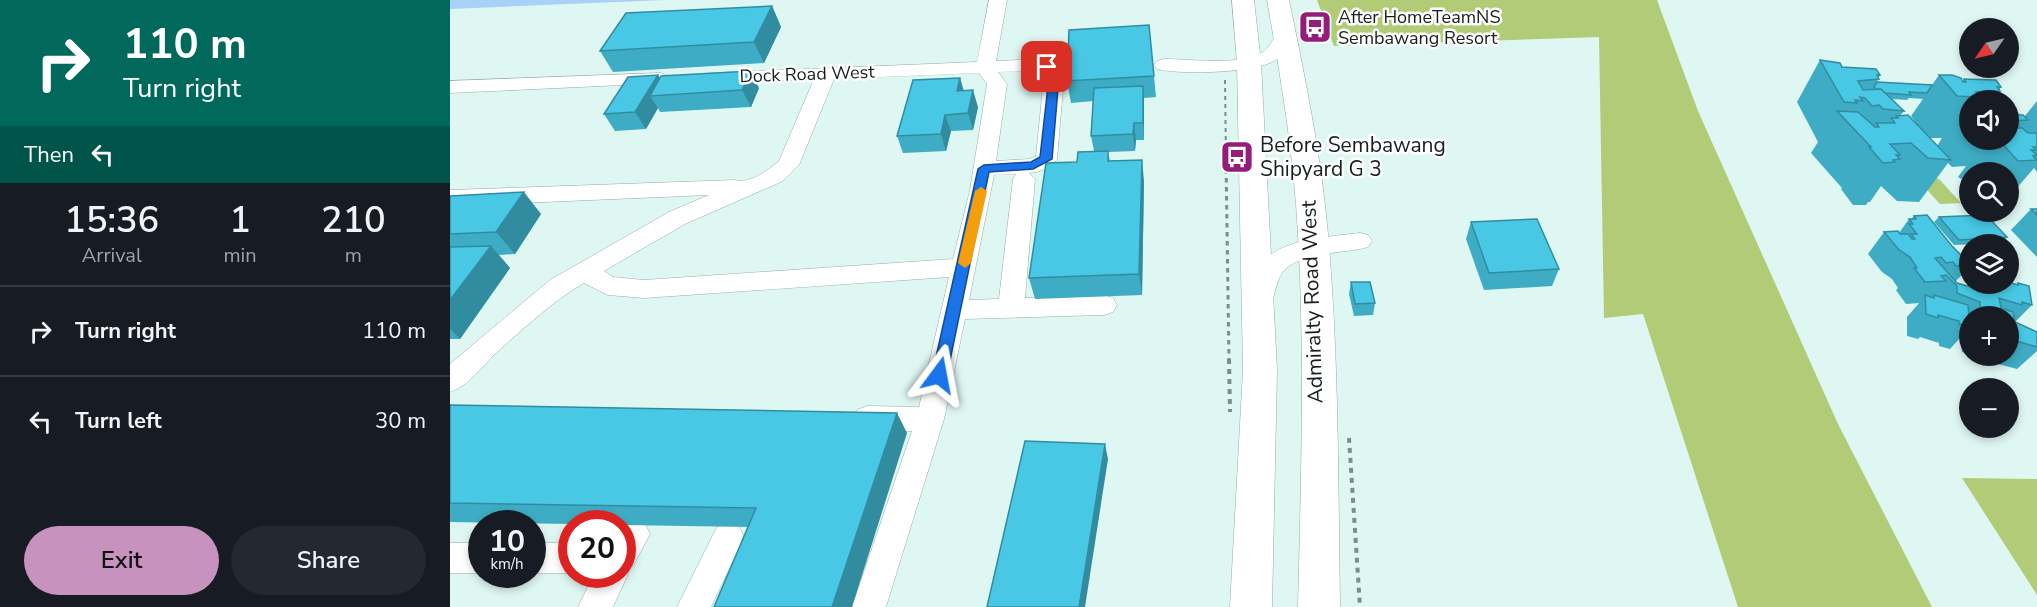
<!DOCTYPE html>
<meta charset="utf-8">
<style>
body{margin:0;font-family:"Nunito Sans",sans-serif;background:#242831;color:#f1f3f6;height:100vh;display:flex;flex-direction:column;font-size:22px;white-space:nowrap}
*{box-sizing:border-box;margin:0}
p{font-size:20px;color:#9ea1a6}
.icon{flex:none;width:33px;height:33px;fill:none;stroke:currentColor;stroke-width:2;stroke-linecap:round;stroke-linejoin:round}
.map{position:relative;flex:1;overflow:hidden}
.panel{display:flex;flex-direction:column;background:#171b24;width:450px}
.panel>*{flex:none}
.guide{background:#00695c;color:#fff;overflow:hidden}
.needle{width:39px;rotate:236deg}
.buttons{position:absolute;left:1509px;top:18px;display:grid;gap:12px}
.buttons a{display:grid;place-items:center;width:60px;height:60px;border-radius:50%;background:#171b24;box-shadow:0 3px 9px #0003;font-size:30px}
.speed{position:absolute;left:18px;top:510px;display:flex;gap:12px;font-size:30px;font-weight:700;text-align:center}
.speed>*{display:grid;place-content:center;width:78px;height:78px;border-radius:50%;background:#171b24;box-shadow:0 3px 9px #0003;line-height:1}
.speed small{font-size:15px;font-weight:400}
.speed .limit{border:9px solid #d22;background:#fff;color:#111}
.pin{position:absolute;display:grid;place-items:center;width:51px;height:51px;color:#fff;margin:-26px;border-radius:12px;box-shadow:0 3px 9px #0006}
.me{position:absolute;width:66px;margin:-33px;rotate:13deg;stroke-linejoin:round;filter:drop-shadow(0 0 4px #0008)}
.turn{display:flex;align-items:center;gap:21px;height:126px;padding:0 24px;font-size:27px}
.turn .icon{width:78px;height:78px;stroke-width:2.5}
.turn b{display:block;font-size:42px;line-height:51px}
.then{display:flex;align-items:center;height:57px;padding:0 24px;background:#0003;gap:12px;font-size:22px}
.eta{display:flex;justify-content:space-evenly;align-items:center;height:102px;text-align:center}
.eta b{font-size:36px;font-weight:600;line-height:42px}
.action{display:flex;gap:12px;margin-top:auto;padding:12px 24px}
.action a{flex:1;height:69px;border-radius:36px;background:#c793be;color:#111;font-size:24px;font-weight:600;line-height:69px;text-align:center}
.action a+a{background:#242831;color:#f1f3f6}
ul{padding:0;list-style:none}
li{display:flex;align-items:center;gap:18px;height:90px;padding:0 24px;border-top:2px solid #363941}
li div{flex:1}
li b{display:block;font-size:22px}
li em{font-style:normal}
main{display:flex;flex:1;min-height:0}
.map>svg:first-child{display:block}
.green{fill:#b2cb77}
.water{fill:#a7d1f7}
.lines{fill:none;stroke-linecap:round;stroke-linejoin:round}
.minor-casing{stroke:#95aca8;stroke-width:1}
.major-casing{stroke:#95aca8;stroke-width:1}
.path-far2{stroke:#7d8d8b;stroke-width:2;stroke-dasharray:4 4;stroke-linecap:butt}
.path-far1{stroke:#7d8d8b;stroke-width:3;stroke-dasharray:4.5 4.5;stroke-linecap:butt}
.path{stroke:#7d8d8b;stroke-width:4;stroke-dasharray:5 5;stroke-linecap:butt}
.minor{fill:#fff;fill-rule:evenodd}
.major{fill:#fff;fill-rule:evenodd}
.wall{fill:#3eacc4;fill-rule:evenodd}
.shaded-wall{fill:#328ca0}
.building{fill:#48c8e4;stroke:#328ca0;stroke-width:1.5}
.route{fill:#1a73e8;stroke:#114b97;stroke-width:1.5}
.slow{fill:#f59e0b}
.labels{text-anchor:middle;stroke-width:5;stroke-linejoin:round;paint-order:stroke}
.far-poi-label{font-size:18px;fill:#171f1e;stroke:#fefefe;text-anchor:start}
.far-street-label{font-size:18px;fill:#171f1e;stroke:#fefefe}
.poi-label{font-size:21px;fill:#171f1e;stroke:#fefefe;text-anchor:start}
.street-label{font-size:21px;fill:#171f1e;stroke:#fefefe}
</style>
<main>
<section class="panel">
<div class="guide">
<div class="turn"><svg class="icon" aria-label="right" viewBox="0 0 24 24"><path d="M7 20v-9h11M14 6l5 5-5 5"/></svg><div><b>110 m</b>Turn right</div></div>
<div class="then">Then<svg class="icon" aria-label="left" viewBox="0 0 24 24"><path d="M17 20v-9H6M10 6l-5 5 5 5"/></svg></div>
</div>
<div class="eta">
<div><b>15:36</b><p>Arrival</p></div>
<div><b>1</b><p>min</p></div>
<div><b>210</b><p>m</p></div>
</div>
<ul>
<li><svg class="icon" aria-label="right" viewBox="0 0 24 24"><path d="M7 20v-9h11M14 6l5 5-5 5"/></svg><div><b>Turn right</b></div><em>110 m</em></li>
<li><svg class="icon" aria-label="left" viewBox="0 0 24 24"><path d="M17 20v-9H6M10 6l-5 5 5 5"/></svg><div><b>Turn left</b></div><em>30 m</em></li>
</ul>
<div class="action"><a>Exit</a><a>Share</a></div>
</section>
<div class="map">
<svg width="1587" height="607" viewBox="0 0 1587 607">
<rect width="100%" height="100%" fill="#dff7f3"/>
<g class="green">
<polygon points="867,0 1207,0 1248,111 1388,424 1482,607 1288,607 1193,314 1154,318 1149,37 884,46"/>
<polygon points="1481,176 1489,179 1511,203 1490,204 1468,180"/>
<polygon points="1512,478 1587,479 1587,595"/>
</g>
<polygon class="water" points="0,0 215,0 0,9"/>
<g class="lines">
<g class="minor-casing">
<g id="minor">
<path d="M 539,0 L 557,0 L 546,61 L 591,59 L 608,66 L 614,77 L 607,159 C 601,168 590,172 579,173 L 585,179 L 575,298 L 654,295 L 663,298 L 667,305 L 663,312 L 654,315 L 515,319 L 494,419 L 436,607 L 402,607 L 462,431 L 417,430 L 407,426 L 403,418 L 407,410 L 417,406 L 469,407 L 499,277 L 194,298 L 158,295 L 134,283 C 103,301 74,328 46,353 C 32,366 19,386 0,392 L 0,364 L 100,280 L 219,212 L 259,195 L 0,206 L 0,190 L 285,180 C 300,184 317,171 329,161 L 364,79 L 268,83 L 261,81 L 258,77 L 261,73 L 527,62 ZM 588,71 L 594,77 L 586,156 L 579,159 L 546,161 L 557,84 L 548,72 ZM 529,73 L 537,84 L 520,190 L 503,259 L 194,280 L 163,277 L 154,271 L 235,224 L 333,181 L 349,165 L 384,79 ZM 566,174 L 563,179 L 549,299 L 519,300 L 544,175 Z"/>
<path d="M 835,29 L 842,31 L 844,35 C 840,44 834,56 824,61 C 804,73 731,75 707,69 L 704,65 L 707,61 L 714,59 C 740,59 789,66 811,53 C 820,48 823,39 828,31 Z"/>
<polygon points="210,73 217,75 220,79 217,83 0,93 0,81"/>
<path d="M 910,233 L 918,235 L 922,241 L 918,247 C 895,254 848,251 832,273 C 825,283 825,298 819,309 L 810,311 L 801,309 L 797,302 C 801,287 805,271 816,259 C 834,239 884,236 910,233 Z"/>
<polygon points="184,520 195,524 200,534 183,566 176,568 178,574 163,607 128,607 144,574 172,574 172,524"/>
<polygon points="278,522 289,527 294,537 261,607 227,607 267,527"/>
<rect x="0" y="543" width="32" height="30"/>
<rect x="82" y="543" width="40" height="30"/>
</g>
</g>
<g class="major-casing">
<g id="major">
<polygon points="782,0 804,0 811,63 827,370 822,607 780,607 793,370 787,63"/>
<path d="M 817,0 L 839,0 C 855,77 871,155 878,234 C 889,358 888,483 890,607 L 848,607 C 851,483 855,358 848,234 C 844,156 831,78 817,0 Z"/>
</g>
</g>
<polyline class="path-far2" points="775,80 776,161"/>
<polyline class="path-far1" points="776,160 779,361"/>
<g class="path">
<polyline points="779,359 780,412"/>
<polyline points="899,438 910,607"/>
</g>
<use href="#minor" class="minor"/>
<use href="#major" class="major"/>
</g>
<g class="wall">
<polygon points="322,6 331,27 314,63 163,72 150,51"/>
<polygon points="699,25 706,97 694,98 694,140 686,140 685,151 658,152 660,161 694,181 692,295 585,299 579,278 627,162 644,151 641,136 643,101 621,103 617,81"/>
<path d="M 1370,60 L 1392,67 L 1430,75 L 1427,82 L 1482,85 L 1489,75 L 1513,81 L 1514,79 L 1551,87 L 1549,90 L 1550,91 L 1546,97 L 1555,100 L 1520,100 L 1520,140 L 1558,140 L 1558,104 L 1569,115 L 1574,117 L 1587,101 L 1587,172 L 1584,168 L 1566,189 L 1563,189 L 1558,194 L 1558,172 L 1520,172 L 1520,186 L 1517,182 L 1508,177 L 1516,166 L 1502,167 L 1498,163 L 1469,202 L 1447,201 L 1431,186 L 1420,202 L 1418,202 L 1416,205 L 1403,205 L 1391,189 L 1392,188 L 1361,153 L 1368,142 L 1347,102 ZM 1459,98 L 1473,99 L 1461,116 L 1469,127 L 1450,116 L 1454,111 L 1442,99 L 1457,100 ZM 1479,138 L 1492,138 L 1487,146 Z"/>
<polygon points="208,75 210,78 309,88 301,107 210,112 208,108 196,129 165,131 154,114"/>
<polygon points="510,78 513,90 528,107 523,130 501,131 496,151 453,153 447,136"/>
<polygon points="0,196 91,214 65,254 49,255 60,268 10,339 0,339"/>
<polygon points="1581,209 1587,209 1587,257 1561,230"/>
<polygon points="1464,216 1502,246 1520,264 1520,266 1505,282 1507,283 1523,288 1527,284 1558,284 1566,285 1568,283 1582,305 1565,322 1587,332 1587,351 1567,369 1544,363 1544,359 1525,356 1558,356 1558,316 1520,316 1520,354 1512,352 1510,338 1500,349 1489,346 1489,343 1470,337 1468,339 1457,336 1457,317 1469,303 1456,304 1446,290 1448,288 1442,279 1432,272 1418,254 1434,232 1449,233 1459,219 1461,219"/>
<polygon points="1489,217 1557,237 1552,243 1504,245 1484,222"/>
<polygon points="1021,222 1109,269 1102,286 1034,290 1016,239"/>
<polygon points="901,282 925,303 923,315 904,316 899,294"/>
<polygon points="0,405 457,433 298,527 172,525 172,524 122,524 0,522"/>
</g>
<g class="shaded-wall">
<polygon points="322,6 331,27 314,63 304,42"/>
<polygon points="301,71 309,88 301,107 292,90"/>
<polygon points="208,75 218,92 200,96 208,108 196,129 185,112"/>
<polygon points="510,78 515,95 507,91"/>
<polygon points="693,86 694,102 694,140 693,123"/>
<polygon points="523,90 528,107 523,130 518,113"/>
<polygon points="495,115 501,131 496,151 491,134"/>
<polygon points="684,123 686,140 685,151 683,134"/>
<polygon points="692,160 694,181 692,295 689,274"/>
<polygon points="74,192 91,214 65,254 46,232"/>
<polygon points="41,246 60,268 10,339 0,329 0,300"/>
<polygon points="447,413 457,433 402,607 382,607"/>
<polygon points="655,444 658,459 635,607 629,607"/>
</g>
<g class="building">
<polygon points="322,6 304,42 150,51 176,13"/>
<polygon points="699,25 704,76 617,81 619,30"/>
<polygon points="1370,60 1390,63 1392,67 1426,69 1430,75 1427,75 1429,79 1408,81 1413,90 1431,89 1454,111 1433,109 1429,105 1422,106 1415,98 1410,97 1413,101 1405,100 1407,103 1394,102"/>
<polygon points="301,71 292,90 200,96 211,76"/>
<polygon points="208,75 185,112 154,114 178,77"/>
<polygon points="1489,75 1502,75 1511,78 1513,82 1516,82 1514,79 1546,80 1551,87 1547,87 1550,91 1526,92 1534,100 1529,100 1525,97 1507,96"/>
<polygon points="510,78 507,91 523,90 518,113 495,115 491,134 447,136 463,80"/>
<polygon points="1427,82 1482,85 1477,93 1459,92 1461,95 1435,93 1431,89 1426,89 1424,87"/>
<polygon points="693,86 693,123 684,123 683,134 641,136 644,88"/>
<polygon points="1534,97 1552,97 1555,100 1537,100"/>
<polygon points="1558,104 1569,115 1573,115 1578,120 1558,121"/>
<polygon points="1387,111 1408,112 1425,127 1429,127 1426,123 1445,123 1441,118 1448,118 1446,116 1458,115 1501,160 1478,158 1461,143 1443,144 1440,144 1450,155 1446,155 1450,159 1443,160 1445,162 1433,163 1419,147 1421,147"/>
<polygon points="1558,124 1563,128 1572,128 1578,133 1587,133 1587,147 1583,147 1586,150 1581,150 1587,155 1583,156 1587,160 1568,161 1549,140 1558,140 1558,134 1564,134 1558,129"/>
<polygon points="658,151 658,161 692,160 689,274 579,278 596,163 627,162 628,152"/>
<polygon points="74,192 46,232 0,234 0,196"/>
<polygon points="1581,209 1587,209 1587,215"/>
<polygon points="1477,215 1502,246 1520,264 1520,265 1506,266 1503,262 1496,263 1491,257 1485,258 1507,283 1538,292 1537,284 1558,284 1558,282 1568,285 1568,283 1579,286 1582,305 1572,302 1572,305 1549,298 1551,308 1563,312 1565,322 1587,332 1587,347 1566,341 1566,338 1558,337 1558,316 1531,316 1530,302 1507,293 1507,286 1496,275 1491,276 1496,281 1475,282 1464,268 1467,268 1460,257 1449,250 1434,232 1448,231 1450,234 1458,234 1462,239 1465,239 1461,234 1467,234 1459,224 1463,224 1459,219 1466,219 1464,216"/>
<polygon points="1536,215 1557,237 1509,240 1489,217"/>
<polygon points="1087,219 1109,269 1039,273 1021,222"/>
<polygon points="41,246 0,300 0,247"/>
<polygon points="901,282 920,282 925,303 905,304"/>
<polygon points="1475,295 1484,298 1484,295 1518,305 1520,327 1509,324 1509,321 1488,315 1488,318 1476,314"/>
<polygon points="0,405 447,413 382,607 264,607 306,508 0,503"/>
<polygon points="575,441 655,444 629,607 537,607"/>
</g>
<polygon class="route" points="597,64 601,65 609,77 602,159 583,169 539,172 497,375 495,379 484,379 482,375 528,169 534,165 581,162 590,157 599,77 592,67"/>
<polygon class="slow" points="531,187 537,191 521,263 515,268 508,263 525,191"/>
<defs>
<g id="bus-square" transform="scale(1.725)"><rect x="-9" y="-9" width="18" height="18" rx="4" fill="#941d7a" stroke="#fefefe"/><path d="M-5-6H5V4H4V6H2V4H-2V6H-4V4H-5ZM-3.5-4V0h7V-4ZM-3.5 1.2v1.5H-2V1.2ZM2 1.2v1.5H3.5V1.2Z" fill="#fff"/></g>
</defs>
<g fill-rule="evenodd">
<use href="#bus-square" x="865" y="27"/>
<use href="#bus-square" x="787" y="157"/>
</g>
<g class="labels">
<g class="far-poi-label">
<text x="888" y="23">After HomeTeamNS<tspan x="888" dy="21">Sembawang Resort</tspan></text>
</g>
<g class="far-street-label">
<text transform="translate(357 74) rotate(-2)" y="6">Dock Road West</text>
</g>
<g class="poi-label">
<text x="810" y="152">Before Sembawang<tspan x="810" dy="24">Shipyard G 3</tspan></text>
</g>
<g class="street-label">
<text transform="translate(862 302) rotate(-92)" y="7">Admiralty Road West</text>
</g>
</g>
</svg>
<div class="buttons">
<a><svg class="needle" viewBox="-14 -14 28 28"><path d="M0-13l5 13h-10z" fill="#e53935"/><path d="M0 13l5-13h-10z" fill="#9ea1a6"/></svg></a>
<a><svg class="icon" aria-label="sound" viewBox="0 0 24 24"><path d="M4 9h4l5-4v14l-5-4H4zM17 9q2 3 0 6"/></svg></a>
<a><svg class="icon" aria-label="search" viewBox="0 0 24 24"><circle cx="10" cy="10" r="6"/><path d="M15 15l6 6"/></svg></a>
<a><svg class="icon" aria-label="layers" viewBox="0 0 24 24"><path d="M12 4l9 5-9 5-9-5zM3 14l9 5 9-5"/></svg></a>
<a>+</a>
<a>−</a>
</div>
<div class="speed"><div>10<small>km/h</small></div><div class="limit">20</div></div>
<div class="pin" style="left:597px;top:67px;background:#d93025"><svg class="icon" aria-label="arrive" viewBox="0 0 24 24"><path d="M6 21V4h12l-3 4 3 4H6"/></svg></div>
<svg class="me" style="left:489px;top:375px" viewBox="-20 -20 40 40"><path d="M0-17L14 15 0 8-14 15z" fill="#1a73e8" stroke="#fff" stroke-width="4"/></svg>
</div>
</main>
